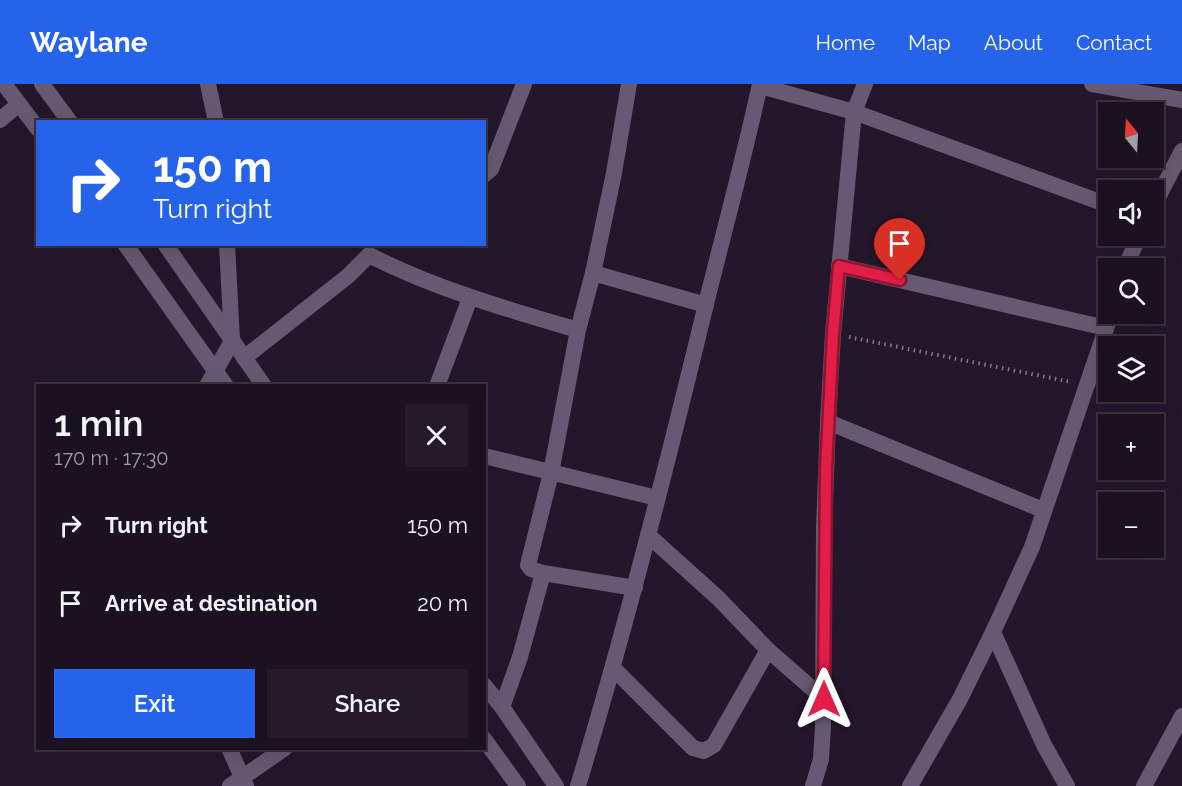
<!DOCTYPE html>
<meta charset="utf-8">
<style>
body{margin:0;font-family:Raleway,sans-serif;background:#241a2a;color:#f1f3f6;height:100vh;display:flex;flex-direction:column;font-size:22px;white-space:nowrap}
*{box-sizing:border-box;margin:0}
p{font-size:20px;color:#a09da5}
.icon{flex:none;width:33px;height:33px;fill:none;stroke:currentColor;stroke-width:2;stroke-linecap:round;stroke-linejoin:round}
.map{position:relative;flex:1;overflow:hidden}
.sheet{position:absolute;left:36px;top:300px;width:450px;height:366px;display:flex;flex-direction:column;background:#1b1121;border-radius:0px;box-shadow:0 6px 24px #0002,0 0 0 2px #39313f}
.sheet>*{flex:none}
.top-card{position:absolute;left:36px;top:36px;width:450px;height:126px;border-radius:0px;box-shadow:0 6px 24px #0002,0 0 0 2px #39313f;background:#2563eb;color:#fff;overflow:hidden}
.needle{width:39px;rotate:342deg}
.fabs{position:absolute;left:1098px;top:18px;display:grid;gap:12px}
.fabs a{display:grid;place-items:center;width:66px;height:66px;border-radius:0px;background:#1b1121;box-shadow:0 6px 24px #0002,0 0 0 2px #39313f;font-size:30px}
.pin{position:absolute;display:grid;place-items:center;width:51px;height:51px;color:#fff;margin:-62px -26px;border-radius:50% 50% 50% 0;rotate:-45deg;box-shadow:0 0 6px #0007}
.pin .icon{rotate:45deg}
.me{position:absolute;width:66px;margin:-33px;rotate:0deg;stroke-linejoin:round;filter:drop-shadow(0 0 4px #0008)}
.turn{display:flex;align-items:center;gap:21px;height:126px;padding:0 18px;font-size:27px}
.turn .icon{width:78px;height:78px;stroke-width:2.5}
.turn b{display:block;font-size:42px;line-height:51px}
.round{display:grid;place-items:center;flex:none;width:63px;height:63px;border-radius:0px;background:#241a2a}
.head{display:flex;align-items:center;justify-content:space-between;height:102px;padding:0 18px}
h1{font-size:36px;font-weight:600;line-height:45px}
.primary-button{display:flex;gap:12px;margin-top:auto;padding:12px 18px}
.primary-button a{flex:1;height:69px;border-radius:0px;background:#2563eb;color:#fff;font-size:24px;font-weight:600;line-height:69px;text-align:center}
.primary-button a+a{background:#241a2a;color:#f1f3f6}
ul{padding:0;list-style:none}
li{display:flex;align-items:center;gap:18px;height:78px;padding:0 18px}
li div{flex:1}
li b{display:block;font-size:22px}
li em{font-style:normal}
header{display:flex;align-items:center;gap:36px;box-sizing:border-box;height:84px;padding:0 30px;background:#2563eb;color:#fff}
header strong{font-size:28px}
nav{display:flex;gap:33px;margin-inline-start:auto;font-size:21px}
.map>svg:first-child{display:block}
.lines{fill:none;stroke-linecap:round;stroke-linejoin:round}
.path{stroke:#847a8b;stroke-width:4;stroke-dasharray:1.5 4.5;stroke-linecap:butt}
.minor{stroke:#675971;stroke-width:16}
.tertiary{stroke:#675971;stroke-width:16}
.route-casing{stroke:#92132f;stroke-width:15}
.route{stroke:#e11d48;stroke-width:10}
</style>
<header>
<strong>Waylane</strong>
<nav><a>Home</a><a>Map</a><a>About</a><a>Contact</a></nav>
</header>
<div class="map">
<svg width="1182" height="702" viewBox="0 0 1182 702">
<rect width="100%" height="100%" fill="#24172c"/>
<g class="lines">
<polyline class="path" points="849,253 1071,298"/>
<g class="minor">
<polyline points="208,0 216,38"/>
<polyline points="629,0 614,89 593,189 578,246 551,389 528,481 531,485 543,489 635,504"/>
<polyline points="1092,0 1182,16"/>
<polyline points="760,2 854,28 1108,121"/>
<polyline points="0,36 19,20"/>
<polyline points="484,91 491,85 524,0"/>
<polyline points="1154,121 1182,67"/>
<polyline points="839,182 1106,244"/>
<polyline points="1125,184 1139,152"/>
<polyline points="593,189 706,221"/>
<path d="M 244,274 L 348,192 L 369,171 C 436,205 506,225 578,246"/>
<polyline points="207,302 232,257 227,160"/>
<polyline points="437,302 470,214"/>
<polyline points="828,338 1043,426"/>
<polyline points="484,372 657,414"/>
<polyline points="648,451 718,514 768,566 824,615"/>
<polyline points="993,548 1044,661 1067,702"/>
<polyline points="614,585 693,664 704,667 714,661 768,566"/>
<polyline points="502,623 520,573 543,489"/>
<polyline points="229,664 246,702"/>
<polyline points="230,702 285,664"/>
<path d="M 578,702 C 626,543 667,382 706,220 C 724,147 744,74 760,0"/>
<polyline points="813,702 821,675 823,643 824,444 828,338 833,250 854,28 865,0"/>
<polyline points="910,702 960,615 993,548 1032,463 1111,230"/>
<polyline points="1144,702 1182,632"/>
</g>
<g class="tertiary">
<polyline points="4,0 38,45"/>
<polyline points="42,0 70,38"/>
<polyline points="125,160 226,302"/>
<polyline points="165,160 264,302"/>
<polyline points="484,601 502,623 556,702"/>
<polyline points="484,655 518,702"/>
</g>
</g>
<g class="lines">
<g class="route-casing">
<polyline id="route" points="824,615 826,385 833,250 839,182 900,196"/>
</g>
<use href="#route" class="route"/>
</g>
</svg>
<div class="fabs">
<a><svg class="needle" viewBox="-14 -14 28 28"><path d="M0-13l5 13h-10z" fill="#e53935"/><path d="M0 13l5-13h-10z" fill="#a09da5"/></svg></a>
<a><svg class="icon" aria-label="sound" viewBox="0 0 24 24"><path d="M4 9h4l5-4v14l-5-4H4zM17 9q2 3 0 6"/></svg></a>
<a><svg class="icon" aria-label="search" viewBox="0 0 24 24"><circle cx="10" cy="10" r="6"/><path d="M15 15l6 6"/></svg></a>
<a><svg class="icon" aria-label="layers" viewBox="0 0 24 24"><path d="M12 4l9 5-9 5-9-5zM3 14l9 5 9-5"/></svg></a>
<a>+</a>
<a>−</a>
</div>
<div class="pin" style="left:900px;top:196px;background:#d93025"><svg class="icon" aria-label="arrive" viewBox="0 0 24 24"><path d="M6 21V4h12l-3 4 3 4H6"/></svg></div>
<svg class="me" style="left:824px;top:615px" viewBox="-20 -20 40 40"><path d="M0-17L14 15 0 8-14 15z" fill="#e11d48" stroke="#fff" stroke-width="4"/></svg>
<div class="top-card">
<div class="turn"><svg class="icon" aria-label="right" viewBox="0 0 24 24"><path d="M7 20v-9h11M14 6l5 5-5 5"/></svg><div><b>150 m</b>Turn right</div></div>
</div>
<section class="sheet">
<div class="head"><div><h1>1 min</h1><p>170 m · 17:30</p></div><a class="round"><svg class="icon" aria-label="close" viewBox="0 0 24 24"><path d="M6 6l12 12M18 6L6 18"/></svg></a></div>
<ul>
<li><svg class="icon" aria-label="right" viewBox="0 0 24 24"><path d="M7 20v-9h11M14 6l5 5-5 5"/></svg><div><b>Turn right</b></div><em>150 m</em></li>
<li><svg class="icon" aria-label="arrive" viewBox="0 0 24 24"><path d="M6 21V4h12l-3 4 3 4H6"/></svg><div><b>Arrive at destination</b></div><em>20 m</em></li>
</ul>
<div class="primary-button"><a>Exit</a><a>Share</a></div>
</section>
</div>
